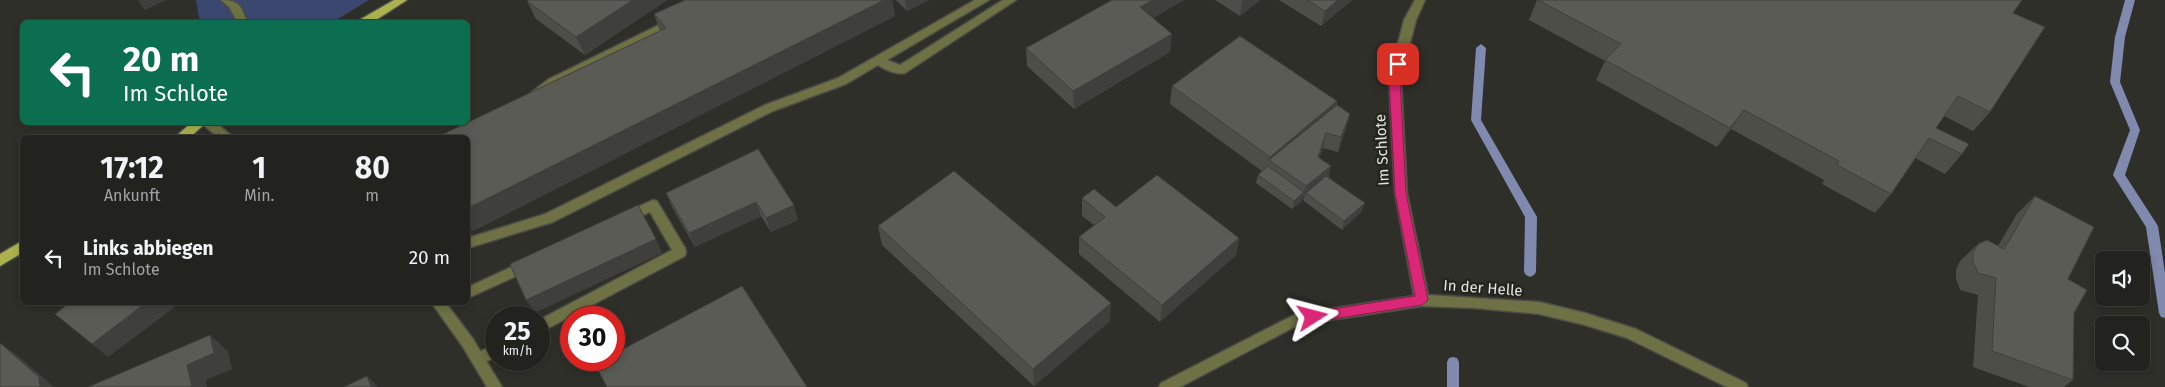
<!DOCTYPE html>
<html lang="de">
<style>
body{margin:0;font-family:"Fira Sans",sans-serif;background:#2e2f2b;color:#f1f3f6;height:100vh;display:flex;flex-direction:column;font-size:19px;white-space:nowrap}
*{box-sizing:border-box;margin:0}
p{font-size:16px;color:#a2a4a4}
.icon{flex:none;width:28px;height:28px;fill:none;stroke:currentColor;stroke-width:2;stroke-linecap:round;stroke-linejoin:round}
.map{position:relative;flex:1;overflow:hidden}
.details{position:absolute;left:20px;top:135px;width:450px;height:170px;display:flex;flex-direction:column;background:#22231e;border-radius:8px;box-shadow:0 2px 8px #0003,0 0 0 1px #3f403c}
.details>*{flex:none}
.top-card{position:absolute;left:20px;top:20px;width:450px;height:105px;border-radius:8px;box-shadow:0 2px 8px #0003,0 0 0 1px #3f403c;background:#0b6e4f;color:#fff;overflow:hidden}
.buttons{position:absolute;left:2095px;top:251px;display:grid;gap:10px}
.buttons a{display:grid;place-items:center;width:55px;height:55px;border-radius:8px;background:#22231e;box-shadow:0 2px 8px #0003,0 0 0 1px #3f403c;font-size:25px}
.speed{position:absolute;left:485px;top:306px;display:flex;gap:10px;font-size:25px;font-weight:700;text-align:center}
.speed>*{display:grid;place-content:center;width:65px;height:65px;border-radius:50%;background:#22231e;box-shadow:0 2px 8px #0003,0 0 0 1px #3f403c;line-height:1}
.speed small{font-size:12px;font-weight:400}
.speed .limit{border:8px solid #d22;background:#fff;color:#111}
.pin{position:absolute;display:grid;place-items:center;width:42px;height:42px;color:#fff;margin:-21px;border-radius:10px;box-shadow:0 2px 8px #0006}
.me{position:absolute;width:55px;margin:-28px;rotate:81deg;stroke-linejoin:round;filter:drop-shadow(0 0 4px #0008)}
.turn{display:flex;align-items:center;gap:18px;height:105px;padding:0 20px;font-size:22px}
.turn .icon{width:65px;height:65px;stroke-width:2.5}
.turn b{display:block;font-size:35px;line-height:42px}
.eta{display:flex;justify-content:space-evenly;align-items:center;height:85px;text-align:center}
.eta b{font-size:30px;font-weight:700;line-height:35px}
ul{padding:0;list-style:none}
li{display:flex;align-items:center;gap:15px;height:75px;padding:0 20px}
li div{flex:1}
li b{display:block;font-size:19px}
li em{font-style:normal}
.map>svg:first-child{display:block}
.green{fill:#3c476f}
.lines{fill:none;stroke-linecap:round;stroke-linejoin:round}
.stream{fill:#808aae;fill-rule:evenodd}
.service-casing{stroke:#4b4c46;stroke-width:3}
.minor-casing{stroke:#4b4c46;stroke-width:3}
.primary-casing{stroke:#4b4c46;stroke-width:3}
.service{fill:#6d7143;fill-rule:evenodd}
.minor{fill:#6d7143;fill-rule:evenodd}
.primary{fill:#abb24e;fill-rule:evenodd}
.wall{fill:#4d4e48}
.shaded-wall{fill:#3f403b}
.building{fill:#5a5b54;stroke:#3f403b}
.route{fill:#db2777;stroke:#8e194d}
.labels{text-anchor:middle;stroke-width:5;stroke-linejoin:round;paint-order:stroke}
.street-label{font-size:15px;fill:#e5e6e1;stroke:#24251e}
</style>
<div class="map">
<svg width="2165" height="387" viewBox="0 0 2165 387">
<rect width="100%" height="100%" fill="#2e2f28"/>
<polygon class="green" points="196,0 369,0 333,22 200,22"/>
<g class="lines">
<g class="stream">
<polygon points="2125,0 2135,0 2125,37 2120,82 2140,130 2125,175 2158,226 2165,273 2165,318 2161,317 2159,313 2146,227 2113,175 2130,130 2110,82 2115,37"/>
<polygon points="1481,44 1486,48 1481,120 1537,217 1536,272 1534,275 1530,277 1526,275 1524,272 1525,217 1471,120 1476,48"/>
<polygon points="1453,357 1457,358 1459,362 1459,387 1447,387 1447,362 1449,358"/>
</g>
<g class="service-casing">
<g id="service">
<path d="M 221,0 C 240,0 241,6 247,22 L 237,22 L 229,7 Z"/>
<path d="M 975,0 L 989,0 L 887,60 L 900,65 L 1003,0 L 1016,0 L 905,73 C 897,75 885,70 878,65 L 846,84 L 773,111 L 553,222 L 468,248 L 468,238 L 545,214 L 765,105 L 838,78 Z"/>
<polygon points="673,18 679,22 677,25 557,85 542,95 534,95 532,92 549,79"/>
<polygon points="653,200 657,201 685,248 686,252 685,256 539,333 539,320 672,250 650,212 626,223 622,222 620,218 622,214"/>
<polygon points="529,259 534,260 536,264 534,268 468,298 468,287"/>
<polygon points="496,344 496,357 478,365 473,363 471,359 473,355"/>
</g>
</g>
<g class="minor-casing">
<g id="minor">
<polygon points="1415,0 1425,0 1416,20 1401,78 1407,193 1428,295 1539,302 1585,313 1636,329 1746,383 1748,387 1727,387 1627,338 1585,325 1539,314 1474,308 1422,306 1298,325 1180,387 1159,387 1161,383 1296,314 1414,296 1395,193 1389,78 1404,20"/>
<polygon points="200,122 215,122 234,138 219,138"/>
<polygon points="431,302 445,302 473,339 502,387 487,387 463,347"/>
</g>
</g>
<g class="primary-casing">
<g id="primary">
<polygon points="394,0 407,0 373,22 360,22 361,19"/>
<polygon points="192,122 207,122 189,138 174,138"/>
<polygon points="22,241 22,253 0,266 0,254"/>
</g>
</g>
<use href="#service" class="service"/>
<use href="#minor" class="minor"/>
<use href="#primary" class="primary"/>
</g>
<g class="wall">
<polygon points="528,0 667,0 585,55 536,19 527,1"/>
<polygon points="685,0 892,0 895,16 473,231 468,223 468,138 660,31 654,14"/>
<polygon points="896,0 929,0 907,11"/>
<polygon points="1112,0 1184,0 1153,18 1170,52 1074,109 1027,66 1026,48"/>
<polygon points="1215,0 1260,0 1240,16"/>
<polygon points="1279,0 1352,0 1321,26"/>
<polygon points="1537,0 2013,13 1990,112 1973,131 1944,116 1936,128 1962,154 1945,174 1915,158 1891,194 1875,213 1822,184 1824,180 1731,129 1717,147 1596,80 1605,61 1529,20"/>
<polygon points="1172,86 1337,101 1337,105 1350,114 1346,128 1338,152 1323,148 1319,158 1329,177 1362,211 1342,230 1304,201 1304,199 1292,209 1256,183 1258,175 1262,171 1170,104"/>
<polygon points="758,149 798,220 771,232 761,216 695,247 672,207 666,193"/>
<polygon points="2035,196 2068,279 2074,313 2073,380 2064,387 2029,387 1973,367 1978,295 1960,290 1956,279 1956,270 1960,261 1978,244 1998,246 2017,214"/>
<polygon points="1082,198 1239,238 1236,255 1160,322 1079,254 1079,237 1094,225 1082,216"/>
<polygon points="878,226 1110,321 1034,386 882,245"/>
</g>
<g class="shaded-wall">
<polygon points="141,0 166,0 145,10 138,1"/>
<polygon points="633,0 667,0 585,55 576,37"/>
<polygon points="882,0 892,0 895,16 473,231 468,223 468,208"/>
<polygon points="905,0 929,0 907,11"/>
<polygon points="1153,0 1184,0 1140,26 1140,7"/>
<polygon points="1244,0 1260,0 1240,16 1242,1"/>
<polygon points="1338,0 1352,0 1321,26 1325,11"/>
<polygon points="1172,34 1170,52 1074,109 1073,91"/>
<polygon points="1337,101 1333,119 1269,160 1270,157"/>
<polygon points="1744,110 1731,129 1717,147 1730,128"/>
<polygon points="1350,114 1346,128 1338,152 1341,137"/>
<polygon points="1326,133 1323,148 1314,171 1318,157"/>
<polygon points="1331,166 1328,181 1306,193 1304,199 1292,209 1294,201 1304,192 1306,186"/>
<polygon points="756,202 761,216 695,247 689,233"/>
<polygon points="1365,203 1362,211 1342,230 1344,221"/>
<polygon points="794,205 798,220 771,232 766,218"/>
<polygon points="1239,238 1236,255 1160,322 1162,305"/>
<polygon points="656,239 662,253 535,313 526,300"/>
<polygon points="147,302 170,302 175,307 108,357 92,344"/>
<polygon points="1111,303 1110,321 1034,386 1033,369"/>
<polygon points="210,335 228,351 232,369 206,380 207,387 192,387 187,365"/>
<polygon points="0,343 17,355 54,387 40,387"/>
<polygon points="367,376 378,387 371,387"/>
</g>
<g class="building">
<polygon points="528,0 633,0 576,37 527,1"/>
<polygon points="685,0 884,0 468,208 468,138 435,138 666,28 654,14"/>
<polygon points="1112,0 1153,0 1140,7 1172,34 1073,91 1026,48"/>
<polygon points="1307,0 1338,0 1325,11"/>
<polygon points="1538,0 2022,0 2013,13 2045,27 1990,112 1958,96 1936,128 1969,144 1962,154 1929,138 1891,194 1837,165 1839,161 1744,110 1730,128 1605,60 1621,44"/>
<polygon points="1240,36 1337,101 1270,157 1172,86"/>
<polygon points="1337,105 1350,114 1341,137 1326,133 1318,157 1331,166 1306,186 1269,160"/>
<polygon points="758,149 794,205 766,218 756,202 689,233 666,193"/>
<polygon points="1268,166 1304,192 1294,201 1258,175"/>
<polygon points="954,171 1111,303 1033,369 878,226"/>
<polygon points="1157,175 1239,238 1162,305 1079,237 1105,217 1082,198 1094,189 1116,207"/>
<polygon points="1326,176 1365,203 1344,221 1306,193"/>
<polygon points="2035,196 2094,227 2068,279 2087,290 2074,313 2073,380 1992,351 1996,278 1978,273 1973,262 1973,253 1978,244 1987,240 2004,249"/>
<polygon points="638,205 656,239 526,300 510,264"/>
<polygon points="742,286 807,387 607,387 595,364 603,360 614,360 614,354"/>
<polygon points="71,302 147,302 92,344 55,314"/>
<polygon points="210,335 214,353 187,365 192,387 88,387"/>
<polygon points="0,343 39,377 40,387 0,387"/>
<polygon points="367,376 371,387 344,387"/>
</g>
<polygon class="route" points="1398,60 1404,64 1400,78 1406,193 1428,300 1422,305 1313,322 1307,317 1313,312 1415,296 1395,193 1389,78 1393,64"/>
<g class="labels">
<g class="street-label">
<text transform="translate(1382 150) rotate(-93)" y="5">Im Schlote</text>
<text transform="translate(1483 288) rotate(4)" y="5">In der Helle</text>
</g>
</g>
</svg>
<div class="buttons">
<a><svg class="icon" aria-label="sound" viewBox="0 0 24 24"><path d="M4 9h4l5-4v14l-5-4H4zM17 9q2 3 0 6"/></svg></a>
<a><svg class="icon" aria-label="search" viewBox="0 0 24 24"><circle cx="10" cy="10" r="6"/><path d="M15 15l6 6"/></svg></a>
</div>
<div class="speed"><div>25<small>km/h</small></div><div class="limit">30</div></div>
<div class="pin" style="left:1398px;top:64px;background:#d93025"><svg class="icon" aria-label="arrive" viewBox="0 0 24 24"><path d="M6 21V4h12l-3 4 3 4H6"/></svg></div>
<svg class="me" style="left:1313px;top:317px" viewBox="-20 -20 40 40"><path d="M0-17L14 15 0 8-14 15z" fill="#db2777" stroke="#fff" stroke-width="4"/></svg>
<div class="top-card">
<div class="turn"><svg class="icon" aria-label="left" viewBox="0 0 24 24"><path d="M17 20v-9H6M10 6l-5 5 5 5"/></svg><div><b>20 m</b>Im Schlote</div></div>
</div>
<section class="details">
<div class="eta">
<div><b>17:12</b><p>Ankunft</p></div>
<div><b>1</b><p>Min.</p></div>
<div><b>80</b><p>m</p></div>
</div>
<ul>
<li><svg class="icon" aria-label="left" viewBox="0 0 24 24"><path d="M17 20v-9H6M10 6l-5 5 5 5"/></svg><div><b>Links abbiegen</b><p>Im Schlote</p></div><em>20 m</em></li>
</ul>
</section>
</div>
